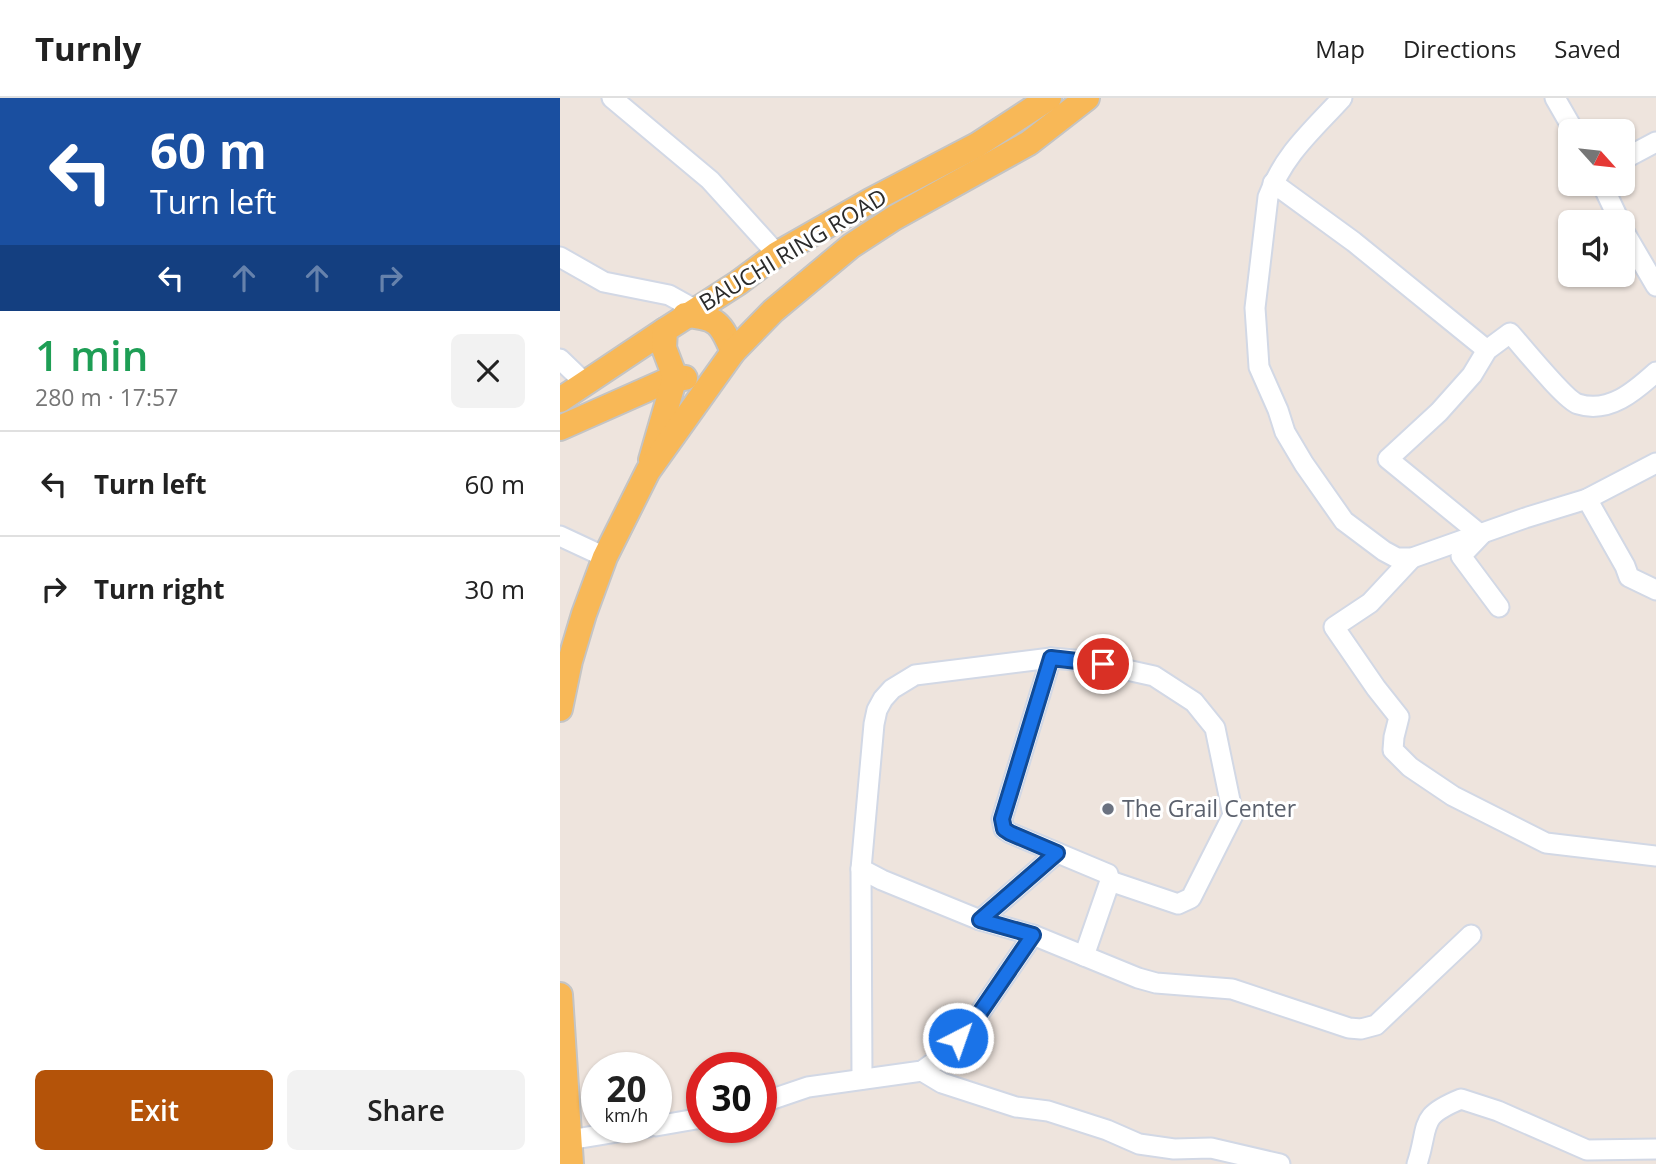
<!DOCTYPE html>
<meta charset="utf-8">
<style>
body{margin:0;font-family:"Open Sans",sans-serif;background:#f2f2f2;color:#222;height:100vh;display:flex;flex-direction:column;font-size:26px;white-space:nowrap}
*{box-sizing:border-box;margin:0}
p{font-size:23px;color:#767676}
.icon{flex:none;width:38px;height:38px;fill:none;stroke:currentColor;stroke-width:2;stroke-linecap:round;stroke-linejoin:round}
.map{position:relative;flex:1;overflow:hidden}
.panel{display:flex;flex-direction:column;background:#fff;width:560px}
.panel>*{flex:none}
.hud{background:#1a4fa0;color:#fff;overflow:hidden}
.needle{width:46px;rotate:117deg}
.controls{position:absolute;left:998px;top:21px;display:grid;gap:14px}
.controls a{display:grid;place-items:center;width:77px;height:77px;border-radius:10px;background:#fff;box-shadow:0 2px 5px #0004;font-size:35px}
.speed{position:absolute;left:21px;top:954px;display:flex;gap:14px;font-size:35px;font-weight:700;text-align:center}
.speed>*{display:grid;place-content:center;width:91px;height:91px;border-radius:50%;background:#fff;box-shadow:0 2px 5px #0004;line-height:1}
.speed small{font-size:18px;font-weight:400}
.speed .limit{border:10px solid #d22;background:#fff;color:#111}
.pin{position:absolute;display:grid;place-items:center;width:60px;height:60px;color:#fff;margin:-30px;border:4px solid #fff;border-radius:50%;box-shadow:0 2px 7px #0007}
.me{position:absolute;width:77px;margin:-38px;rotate:41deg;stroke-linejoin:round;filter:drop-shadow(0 0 5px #0008)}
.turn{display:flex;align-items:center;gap:24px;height:147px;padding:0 35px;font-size:32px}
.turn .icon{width:91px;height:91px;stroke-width:2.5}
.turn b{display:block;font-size:49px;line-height:60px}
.lanes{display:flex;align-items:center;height:66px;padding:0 35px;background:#0003;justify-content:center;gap:35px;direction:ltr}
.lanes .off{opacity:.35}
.round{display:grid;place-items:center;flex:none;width:74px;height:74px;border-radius:10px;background:#f2f2f2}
.overview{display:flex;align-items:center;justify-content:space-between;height:119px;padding:0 35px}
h1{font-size:42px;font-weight:600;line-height:52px;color:#1e9e55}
.button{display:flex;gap:14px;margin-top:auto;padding:14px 35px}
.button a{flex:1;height:80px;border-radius:10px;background:#b45309;color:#fff;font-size:28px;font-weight:600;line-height:80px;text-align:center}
.button a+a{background:#f2f2f2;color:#222}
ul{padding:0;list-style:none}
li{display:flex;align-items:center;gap:21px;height:105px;padding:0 35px;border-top:2px solid #e0e0e0}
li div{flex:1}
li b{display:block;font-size:26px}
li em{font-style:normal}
header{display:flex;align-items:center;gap:42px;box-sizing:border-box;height:98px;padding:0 35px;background:#fff;border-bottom:2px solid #e0e0e0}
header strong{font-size:33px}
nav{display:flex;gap:38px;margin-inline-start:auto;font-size:24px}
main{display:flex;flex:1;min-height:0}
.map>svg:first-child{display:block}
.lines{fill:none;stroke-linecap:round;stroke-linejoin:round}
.minor-casing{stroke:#d2d8e5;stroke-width:23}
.major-casing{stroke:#c4c4c4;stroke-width:28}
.minor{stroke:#fff;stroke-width:19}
.major{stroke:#f8b857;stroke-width:24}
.route-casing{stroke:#114b97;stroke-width:18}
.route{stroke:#1a73e8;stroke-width:12}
.worship-dot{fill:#6b7280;stroke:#fff;stroke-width:2.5}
.labels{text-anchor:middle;stroke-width:6;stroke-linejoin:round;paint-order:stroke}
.street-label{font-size:23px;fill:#2b2b2b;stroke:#fff}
.worship-label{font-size:23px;fill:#5b616d;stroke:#fff;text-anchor:start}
</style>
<header>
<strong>Turnly</strong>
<nav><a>Map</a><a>Directions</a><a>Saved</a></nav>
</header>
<main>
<section class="panel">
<div class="hud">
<div class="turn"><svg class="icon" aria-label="left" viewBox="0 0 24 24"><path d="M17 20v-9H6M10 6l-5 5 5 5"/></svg><div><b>60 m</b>Turn left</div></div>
<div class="lanes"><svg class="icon" aria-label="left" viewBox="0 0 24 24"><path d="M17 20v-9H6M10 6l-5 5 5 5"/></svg><svg class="icon off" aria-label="ahead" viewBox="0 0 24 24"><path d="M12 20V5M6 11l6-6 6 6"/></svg><svg class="icon off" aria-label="ahead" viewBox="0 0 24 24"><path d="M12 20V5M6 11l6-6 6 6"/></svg><svg class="icon off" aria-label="right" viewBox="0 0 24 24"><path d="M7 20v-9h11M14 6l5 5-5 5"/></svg></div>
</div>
<div class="overview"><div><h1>1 min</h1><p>280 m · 17:57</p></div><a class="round"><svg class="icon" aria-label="close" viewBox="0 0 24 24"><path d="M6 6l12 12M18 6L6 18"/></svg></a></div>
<ul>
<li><svg class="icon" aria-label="left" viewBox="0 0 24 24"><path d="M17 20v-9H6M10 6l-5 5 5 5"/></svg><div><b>Turn left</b></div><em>60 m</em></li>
<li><svg class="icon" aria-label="right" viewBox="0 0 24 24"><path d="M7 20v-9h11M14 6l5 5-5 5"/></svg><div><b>Turn right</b></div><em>30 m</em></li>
</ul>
<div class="button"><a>Exit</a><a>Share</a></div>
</section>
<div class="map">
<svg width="1096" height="1066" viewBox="0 0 1096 1066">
<rect width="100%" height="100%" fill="#eee4dd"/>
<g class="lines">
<g class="minor-casing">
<g id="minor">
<polyline points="52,0 150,82 217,156"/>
<path d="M 782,0 C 752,33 724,56 708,99 L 695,210 L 697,239 L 699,269 L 718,312 L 725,334 L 744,366 L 784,423 L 824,453 L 837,460 L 852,460 L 965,420 L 1027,401 L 1096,365"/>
<polyline points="995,0 1014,33"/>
<polyline points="1062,62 1096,44"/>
<polyline points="713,85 794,144 927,252"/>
<polyline points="1042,86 1060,124"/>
<polyline points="1062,130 1096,188"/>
<polyline points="0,159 44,184 109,197 136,212"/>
<polyline points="0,261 26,286"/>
<polyline points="1027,401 1065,468 1069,479 1096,492"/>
<polyline points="0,438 45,459"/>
<polyline points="852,460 810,505 774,529 816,590 839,619 834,639 833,652 850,669 893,698 986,745 1096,758"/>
<path d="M 939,509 L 901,458 L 921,437 L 828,361 L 879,314 L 912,277 L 927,252 L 950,235 C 962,248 1005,302 1018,306 C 1049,316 1075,293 1096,274"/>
<polyline points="491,560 442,721 444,731 450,735 548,776 550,783 524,858"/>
<polyline points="301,771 322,782 420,822 473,837 578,880 596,885 672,891 789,930 801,931 816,927 911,837"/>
<polyline points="420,822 497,755"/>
<polyline points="362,973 382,985 456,1009 488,1013 547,1032 579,1046 614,1051 651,1050 720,1066"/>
<polyline points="302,981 301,771 314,626 317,612 323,601 332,591 355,577 491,560 526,563 594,578 634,604 655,630 673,717 631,800 618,806 550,783"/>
<polyline points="201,1005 248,989 362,973 380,960 417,919 473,837"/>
<polyline points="96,1028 142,1020"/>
<polyline points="9,1042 88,1029"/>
<path d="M 857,1066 C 870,1026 857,1019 901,1001 L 938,1013 L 1027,1052 L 1096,1051"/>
</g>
</g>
<g class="major-casing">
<g id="major">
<path d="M 125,217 C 157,219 161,225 173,254"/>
<polyline points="0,302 105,232"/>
<polyline points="0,330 115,279 125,280"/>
<polyline points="91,362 115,279 104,250 105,232 178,185 217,156 310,103 417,47 489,0"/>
<polyline points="0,611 10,563 24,516 45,459 88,373 173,254 213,213 291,148 334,120 469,45 527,0"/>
<polyline points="0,897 11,1066"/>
</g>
</g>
<use href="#minor" class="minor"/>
<use href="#major" class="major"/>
</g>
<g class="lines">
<g class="route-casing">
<polyline id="route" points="398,940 417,919 473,837 420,822 497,755 450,735 444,731 442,721 491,560 543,566"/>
</g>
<use href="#route" class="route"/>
</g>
<circle class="worship-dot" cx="548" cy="711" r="7"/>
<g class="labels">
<g class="street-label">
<text transform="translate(233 152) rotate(-31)" y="8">BAUCHI RING ROAD</text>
</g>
<g class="worship-label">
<text x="562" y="719">The Grail Center</text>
</g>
</g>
</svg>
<div class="controls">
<a><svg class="needle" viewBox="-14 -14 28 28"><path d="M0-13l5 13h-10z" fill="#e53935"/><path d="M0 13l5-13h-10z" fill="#767676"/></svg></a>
<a><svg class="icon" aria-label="sound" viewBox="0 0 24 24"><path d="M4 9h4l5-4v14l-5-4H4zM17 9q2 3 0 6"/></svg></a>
</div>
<div class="speed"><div>20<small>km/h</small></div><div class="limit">30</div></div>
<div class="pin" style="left:543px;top:566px;background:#d93025"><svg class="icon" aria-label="arrive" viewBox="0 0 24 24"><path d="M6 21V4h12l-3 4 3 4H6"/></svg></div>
<svg class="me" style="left:398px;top:940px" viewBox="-20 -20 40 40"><circle r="17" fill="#1a73e8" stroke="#fff" stroke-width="3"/><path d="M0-11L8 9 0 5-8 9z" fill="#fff"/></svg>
</div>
</main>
